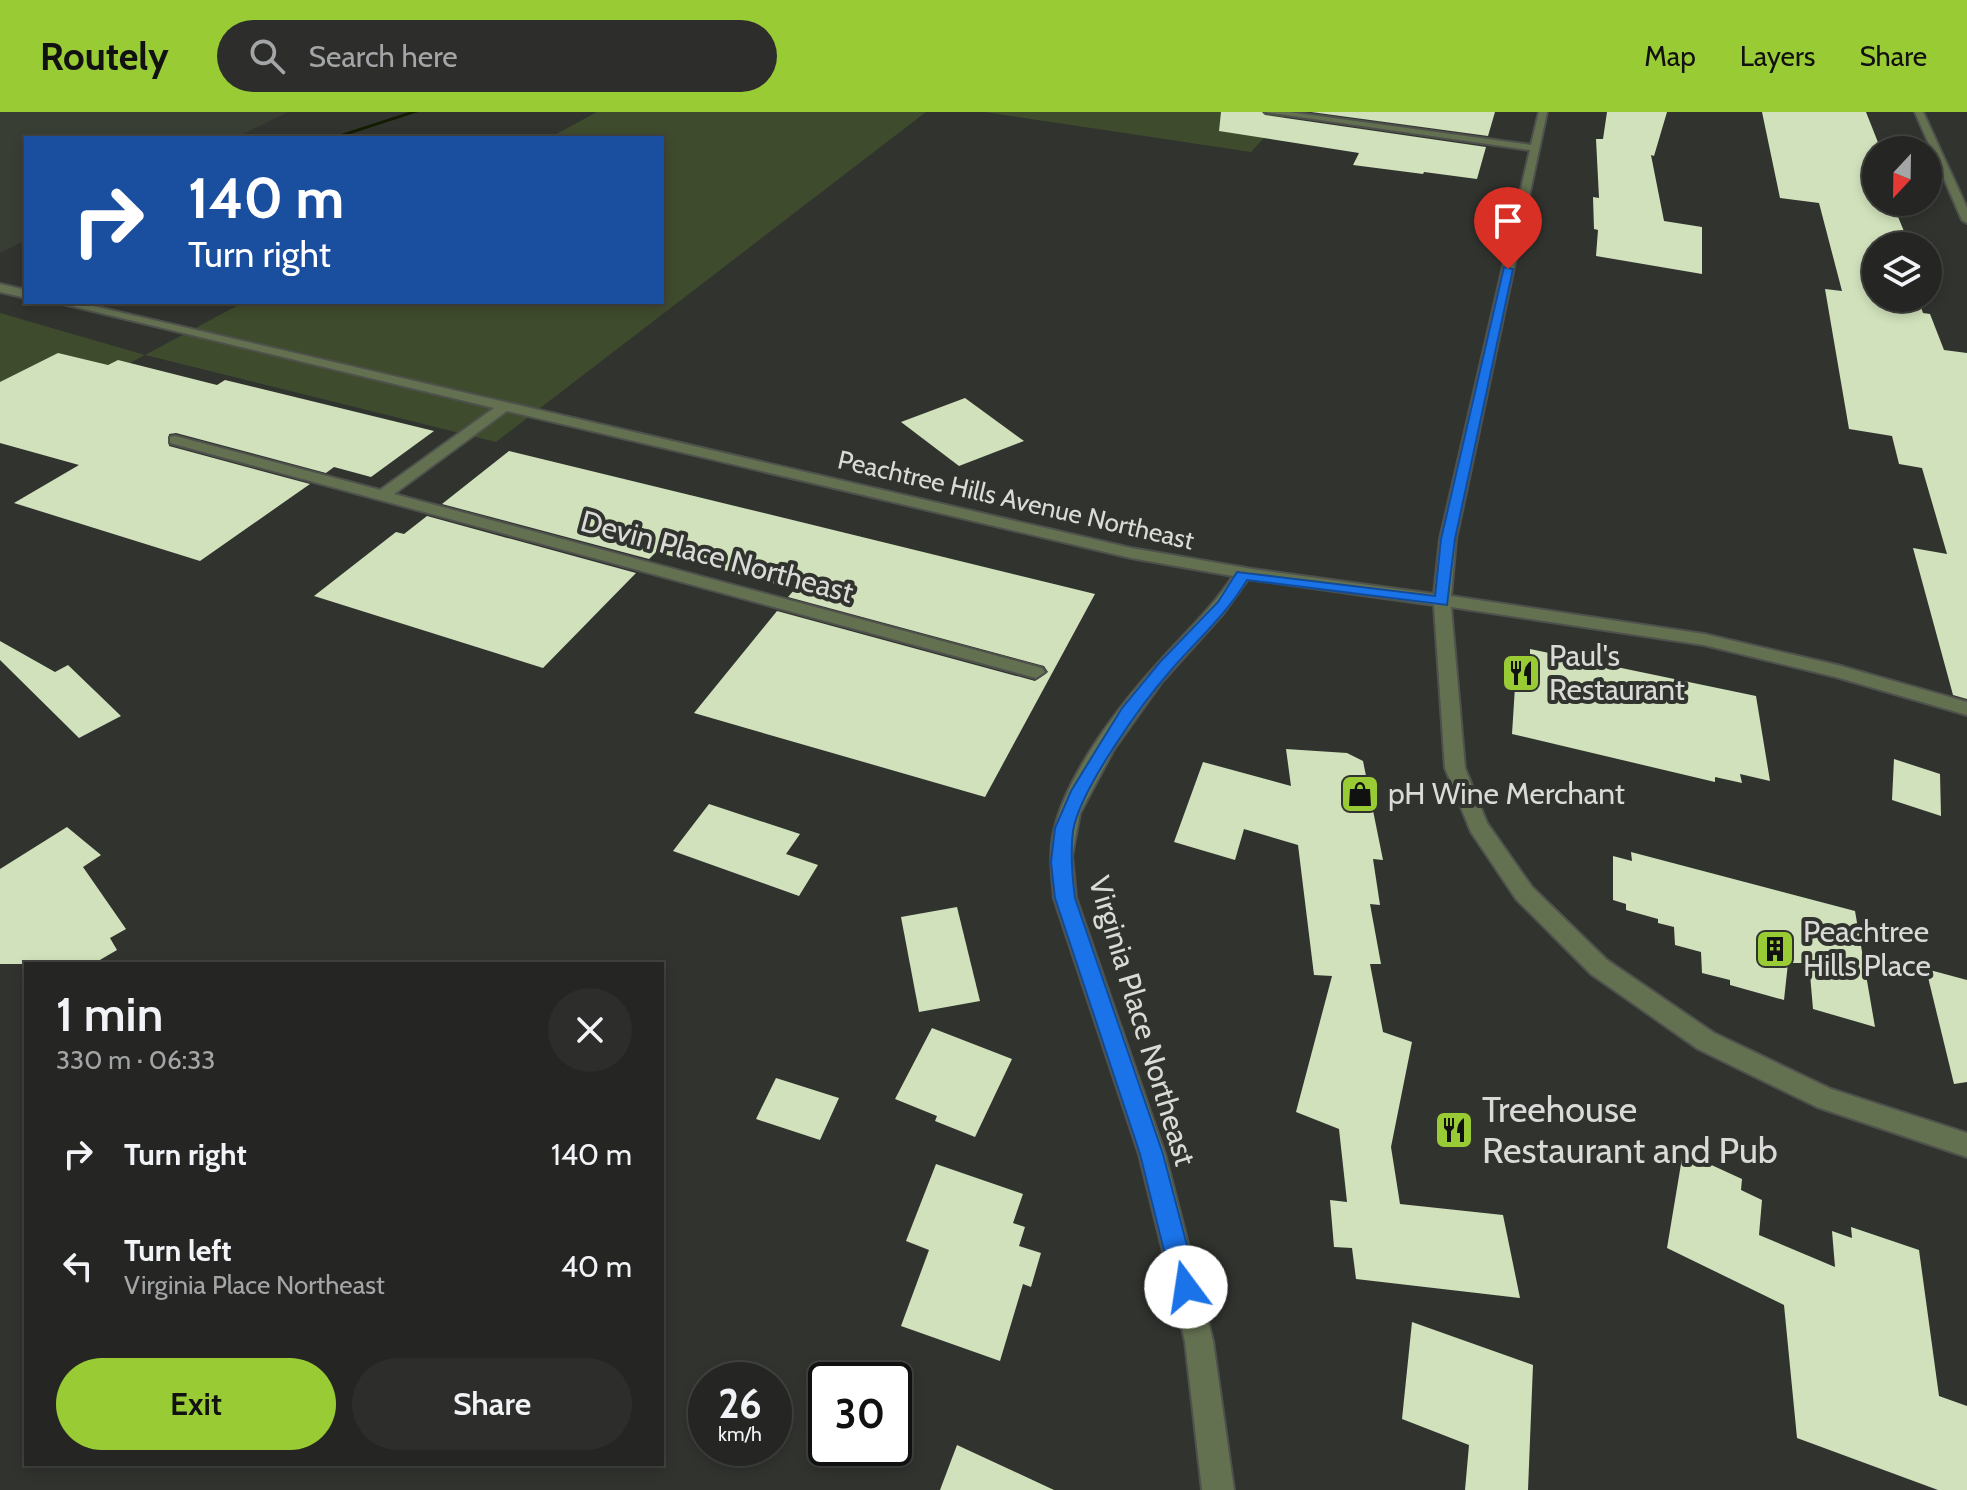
<!DOCTYPE html>
<meta charset="utf-8">
<style>
body{margin:0;font-family:Cabin,sans-serif;background:#2d2e2b;color:#f1f3f6;height:100vh;display:flex;flex-direction:column;font-size:30px;white-space:nowrap}
*{box-sizing:border-box;margin:0}
p{font-size:26px;color:#a3a5a6}
.icon{flex:none;width:44px;height:44px;fill:none;stroke:currentColor;stroke-width:2;stroke-linecap:round;stroke-linejoin:round}
.map{position:relative;flex:1;overflow:hidden}
.drawer{position:absolute;left:24px;top:850px;width:640px;height:504px;display:flex;flex-direction:column;background:#252623;border-radius:0px;box-shadow:0 4px 12px #0003,0 0 0 2px #424341}
.drawer>*{flex:none}
.banner{position:absolute;left:24px;top:24px;width:640px;height:168px;border-radius:0px;box-shadow:0 4px 12px #0003,0 0 0 2px #424341;background:#1a4fa0;color:#fff;overflow:hidden}
.needle{width:52px;rotate:202deg}
.fabs{position:absolute;left:1862px;top:24px;display:grid;gap:16px}
.fabs a{display:grid;place-items:center;width:80px;height:80px;border-radius:50%;background:#252623;box-shadow:0 4px 12px #0003,0 0 0 2px #424341;font-size:40px}
.speed{position:absolute;left:688px;top:1250px;display:flex;gap:16px;font-size:40px;font-weight:700;text-align:center}
.speed>*{display:grid;place-content:center;width:104px;height:104px;border-radius:50%;background:#252623;box-shadow:0 4px 12px #0003,0 0 0 2px #424341;line-height:1}
.speed small{font-size:20px;font-weight:400}
.speed .limit{border:4px solid #111;border-radius:12px;background:#fff;color:#111}
.pin{position:absolute;display:grid;place-items:center;width:68px;height:68px;color:#fff;margin:-82px -34px;border-radius:50% 50% 50% 0;rotate:-45deg;box-shadow:0 0 8px #0007}
.pin .icon{rotate:45deg}
.me{position:absolute;width:88px;margin:-44px;rotate:346deg;stroke-linejoin:round;filter:drop-shadow(0 0 6px #0008)}
.turn{display:flex;align-items:center;gap:28px;height:168px;padding:0 32px;font-size:36px}
.turn .icon{width:104px;height:104px;stroke-width:2.5}
.turn b{display:block;font-size:56px;line-height:68px}
.round{display:grid;place-items:center;flex:none;width:84px;height:84px;border-radius:42px;background:#2d2e2b}
.overview{display:flex;align-items:center;justify-content:space-between;height:136px;padding:0 32px}
h1{font-size:48px;font-weight:600;line-height:60px}
.cta{display:flex;gap:16px;margin-top:auto;padding:16px 32px}
.cta a{flex:1;height:92px;border-radius:48px;background:#99cb35;color:#111;font-size:32px;font-weight:600;line-height:92px;text-align:center}
.cta a+a{background:#2d2e2b;color:#f1f3f6}
ul{padding:0;list-style:none}
li{display:flex;align-items:center;gap:24px;height:112px;padding:0 32px}
li div{flex:1}
li b{display:block;font-size:30px}
li em{font-style:normal}
header{display:flex;align-items:center;gap:48px;box-sizing:border-box;height:112px;padding:0 40px;background:#99cb35;color:#111}
header strong{font-size:38px}
nav{display:flex;gap:44px;margin-inline-start:auto;font-size:28px}
.search{width:560px;height:72px;background:#2d2e2b;display:flex;align-items:center;gap:20px;box-sizing:border-box;padding:0 28px;border-radius:44px;color:#a3a5a6;font-size:30px}
.map>svg:first-child{display:block}
.built{fill:#393e34}
.green{fill:#3f4b2d}
.lines{fill:none;stroke-linecap:round;stroke-linejoin:round}
.stream{fill:#121c00;fill-rule:evenodd}
.building{fill:#d0e1bb}
.minor-casing{stroke:#4f514d;stroke-width:4}
.minor{fill:#647151;fill-rule:evenodd}
.route{fill:#1a73e8;stroke:#114b97;stroke-width:2}
.labels{text-anchor:middle;stroke-width:8;stroke-linejoin:round;paint-order:stroke}
.far-street-label{font-size:26px;fill:#dadbd8;stroke:#31332f}
.street-label{font-size:30px;fill:#dadbd8;stroke:#31332f}
.poi-label{font-size:30px;fill:#dadbd8;stroke:#31332f;text-anchor:start}
.near-poi-label{font-size:36px;fill:#dadbd8;stroke:#31332f;text-anchor:start}
</style>
<header>
<strong>Routely</strong>
<div class="search"><svg class="icon" aria-label="search" viewBox="0 0 24 24"><circle cx="10" cy="10" r="6"/><path d="M15 15l6 6"/></svg>Search here</div>
<nav><a>Map</a><a>Layers</a><a>Share</a></nav>
</header>
<div class="map">
<svg width="1967" height="1378" viewBox="0 0 1967 1378">
<rect width="100%" height="100%" fill="#31332f"/>
<polygon class="built" points="0,0 288,0 235,26 26,26 26,128 0,141"/>
<g class="green">
<polygon points="597,0 926,0 496,330 145,243 0,319 0,201 145,243 244,190 662,190 662,26 549,26"/>
<polygon points="985,0 1288,0 1251,40"/>
</g>
<g class="lines">
<polygon class="stream" points="409,0 418,0 338,26 329,26"/>
</g>
<g class="building">
<polygon points="1221,0 1262,0 1265,3 1486,35 1477,67 1424,60 1423,62 1353,53 1359,41 1219,19"/>
<polygon points="1311,0 1495,0 1488,24"/>
<polygon points="1607,0 1667,0 1654,44 1651,43 1664,109 1702,115 1702,162 1596,144 1598,118 1594,117 1593,85 1599,86 1596,27 1603,27"/>
<polygon points="1762,0 1866,0 1881,38 1876,38 1876,90 1892,90 1910,134 1876,134 1876,186 1918,186 1923,201 1930,202 1944,238 1967,241 1967,587 1953,583 1913,436 1947,442 1922,356 1899,352 1892,324 1849,317 1825,177 1842,179 1819,91 1780,86"/>
<polygon points="58,241 108,253 118,248 217,273 225,268 434,319 371,365 334,355 326,361 176,321 169,322 169,334 310,372 200,449 14,391 79,353 0,331 0,270"/>
<polygon points="965,286 1024,329 959,354 901,310"/>
<polygon points="509,339 809,412 1095,482 985,685 694,601 777,499 1035,569 1048,560 1044,554 788,485 795,477 656,440 649,447 442,392"/>
<polygon points="427,404 636,461 543,556 314,484 396,420 404,422"/>
<polygon points="0,529 55,560 68,553 121,604 79,626 0,548"/>
<polygon points="1530,537 1756,584 1770,669 1740,662 1742,671 1715,665 1715,670 1512,622 1516,559 1530,562"/>
<polygon points="1286,637 1347,641 1363,649 1383,748 1373,747 1380,793 1370,792 1381,852 1370,852 1383,920 1412,930 1391,1035 1400,1092 1503,1103 1520,1186 1356,1167 1352,1136 1334,1135 1330,1088 1347,1090 1339,1017 1296,1000 1332,864 1314,863 1298,733 1244,717 1235,748 1174,730 1203,650 1291,674"/>
<polygon points="1894,647 1940,662 1941,704 1892,688"/>
<polygon points="709,692 800,722 786,742 818,753 799,784 673,739"/>
<polygon points="67,715 101,743 83,755 126,817 110,826 117,838 93,852 0,852 0,757"/>
<polygon points="1631,740 1855,799 1875,915 1813,897 1809,851 1788,851 1784,888 1730,873 1730,868 1702,861 1701,840 1675,833 1674,815 1658,811 1658,807 1626,798 1626,792 1613,788 1613,744 1632,749"/>
<polygon points="957,795 980,889 919,900 901,805"/>
<polygon points="1926,857 1967,868 1967,970 1954,972"/>
<polygon points="932,916 1012,947 975,1025 935,1009 937,1004 895,987"/>
<polygon points="776,966 839,986 820,1028 756,1007"/>
<polygon points="1683,1040 1742,1067 1741,1078 1762,1088 1759,1123 1835,1155 1832,1119 1852,1126 1851,1115 1919,1138 1939,1284 1967,1294 1967,1378 1938,1378 1797,1326 1784,1193 1667,1136"/>
<polygon points="936,1052 1023,1082 1013,1111 1025,1115 1019,1134 1041,1141 1031,1175 1023,1172 1000,1249 901,1214 929,1138 906,1129"/>
<polygon points="1412,1210 1533,1253 1528,1378 1465,1378 1469,1333 1402,1307"/>
<polygon points="957,1333 1054,1378 940,1378"/>
</g>
<g class="lines">
<g class="minor-casing">
<g id="minor">
<path d="M 1265,0 L 1289,0 L 1531,33 L 1539,0 L 1547,0 L 1456,427 L 1451,484 L 1704,522 L 1837,553 L 1967,590 L 1967,603 L 1836,565 L 1704,533 L 1451,495 L 1465,656 L 1487,711 L 1532,775 L 1607,848 L 1714,921 L 1831,977 L 1967,1021 L 1967,1045 L 1817,995 L 1698,937 L 1591,862 L 1516,787 L 1471,720 L 1445,656 L 1434,493 L 1248,467 L 1222,503 L 1161,571 L 1114,637 L 1080,701 L 1072,744 L 1076,786 L 1165,1042 L 1213,1229 L 1234,1378 L 1202,1378 L 1185,1229 L 1139,1042 L 1054,786 C 1052,764 1049,740 1054,719 C 1067,661 1121,591 1161,548 C 1186,520 1213,495 1233,464 L 1131,446 L 507,299 L 394,382 L 1042,556 L 1045,560 L 1036,566 L 170,331 L 170,325 L 175,324 L 380,378 L 494,296 L 55,190 L 76,190 L 1131,436 L 1252,457 L 1434,482 L 1440,427 L 1530,38 Z"/>
<polygon points="1915,0 1923,0 1967,96 1967,111 1962,108"/>
<polygon points="0,172 26,178 26,186 0,180"/>
</g>
</g>
<use href="#minor" class="minor"/>
</g>
<path class="route" d="M 1504,155 L 1513,157 L 1455,427 L 1447,493 L 1247,468 C 1226,503 1198,527 1172,557 C 1143,590 1080,677 1073,719 C 1070,742 1072,763 1075,786 L 1163,1042 L 1198,1175 L 1195,1184 L 1186,1188 L 1177,1184 L 1173,1175 L 1140,1042 L 1055,786 L 1051,750 L 1055,716 L 1071,679 L 1122,596 L 1160,550 L 1218,490 L 1237,460 L 1435,484 L 1441,427 Z"/>
<defs>
<g id="restaurant-square" transform="scale(2)"><rect x="-9" y="-9" width="18" height="18" rx="4" fill="#99cb35" stroke="#31332f"/><path d="M-5-6h1v4h1v-4h1v4h1v-4h1v5L-1.5 .5V6h-2V.5L-5-1ZM5-6V6H3V1.5H1.5Q1.5-4 5-6Z" fill="#111"/></g>
<g id="shop-square" transform="scale(2)"><rect x="-9" y="-9" width="18" height="18" rx="4" fill="#99cb35" stroke="#31332f"/><path d="M-5-2.5h2.3a2.7 3.5 0 0 1 5.4 0H5L5.5 6h-11ZM-1.5-2.5h3a1.5 2.3 0 0 0-3 0Z" fill="#111"/></g>
<g id="building-square" transform="scale(2)"><rect x="-9" y="-9" width="18" height="18" rx="4" fill="#99cb35" stroke="#31332f"/><path d="M-4-6H4V6H1V3H-1V6H-4ZM-2.5-4.3h1.7v1.8h-1.7ZM.8-4.3h1.7v1.8H.8ZM-2.5-1h1.7V.8h-1.7ZM.8-1h1.7V.8H.8Z" fill="#111"/></g>
</defs>
<g fill-rule="evenodd">
<use href="#restaurant-square" x="1521" y="561"/>
<use href="#shop-square" x="1360" y="682"/>
<use href="#building-square" x="1775" y="837"/>
<use href="#restaurant-square" x="1454" y="1018"/>
</g>
<g class="labels">
<g class="far-street-label">
<text transform="translate(1016 388) rotate(13)" y="9">Peachtree Hills Avenue Northeast</text>
</g>
<g class="street-label">
<text transform="translate(717 445) rotate(15)" y="10">Devin Place Northeast</text>
<text transform="translate(1142 909) rotate(73)" y="10">Virginia Place Northeast</text>
</g>
<g class="poi-label">
<text x="1549" y="554">Paul's<tspan x="1549" dy="34">Restaurant</tspan></text>
<text x="1388" y="692">pH Wine Merchant</text>
<text x="1803" y="830">Peachtree<tspan x="1803" dy="34">Hills Place</tspan></text>
</g>
<g class="near-poi-label">
<text x="1482" y="1010">Treehouse<tspan x="1482" dy="41">Restaurant and Pub</tspan></text>
</g>
</g>
</svg>
<div class="fabs">
<a><svg class="needle" viewBox="-14 -14 28 28"><path d="M0-13l5 13h-10z" fill="#e53935"/><path d="M0 13l5-13h-10z" fill="#a3a5a6"/></svg></a>
<a><svg class="icon" aria-label="layers" viewBox="0 0 24 24"><path d="M12 4l9 5-9 5-9-5zM3 14l9 5 9-5"/></svg></a>
</div>
<div class="speed"><div>26<small>km/h</small></div><div class="limit">30</div></div>
<div class="pin" style="left:1508px;top:157px;background:#d93025"><svg class="icon" aria-label="arrive" viewBox="0 0 24 24"><path d="M6 21V4h12l-3 4 3 4H6"/></svg></div>
<svg class="me" style="left:1186px;top:1175px" viewBox="-20 -20 40 40"><circle r="19" fill="#fff"/><path d="M0-13L10 11 0 6-10 11z" fill="#1a73e8"/></svg>
<div class="banner">
<div class="turn"><svg class="icon" aria-label="right" viewBox="0 0 24 24"><path d="M7 20v-9h11M14 6l5 5-5 5"/></svg><div><b>140 m</b>Turn right</div></div>
</div>
<section class="drawer">
<div class="overview"><div><h1>1 min</h1><p>330 m · 06:33</p></div><a class="round"><svg class="icon" aria-label="close" viewBox="0 0 24 24"><path d="M6 6l12 12M18 6L6 18"/></svg></a></div>
<ul>
<li><svg class="icon" aria-label="right" viewBox="0 0 24 24"><path d="M7 20v-9h11M14 6l5 5-5 5"/></svg><div><b>Turn right</b></div><em>140 m</em></li>
<li><svg class="icon" aria-label="left" viewBox="0 0 24 24"><path d="M17 20v-9H6M10 6l-5 5 5 5"/></svg><div><b>Turn left</b><p>Virginia Place Northeast</p></div><em>40 m</em></li>
</ul>
<div class="cta"><a>Exit</a><a>Share</a></div>
</section>
</div>
